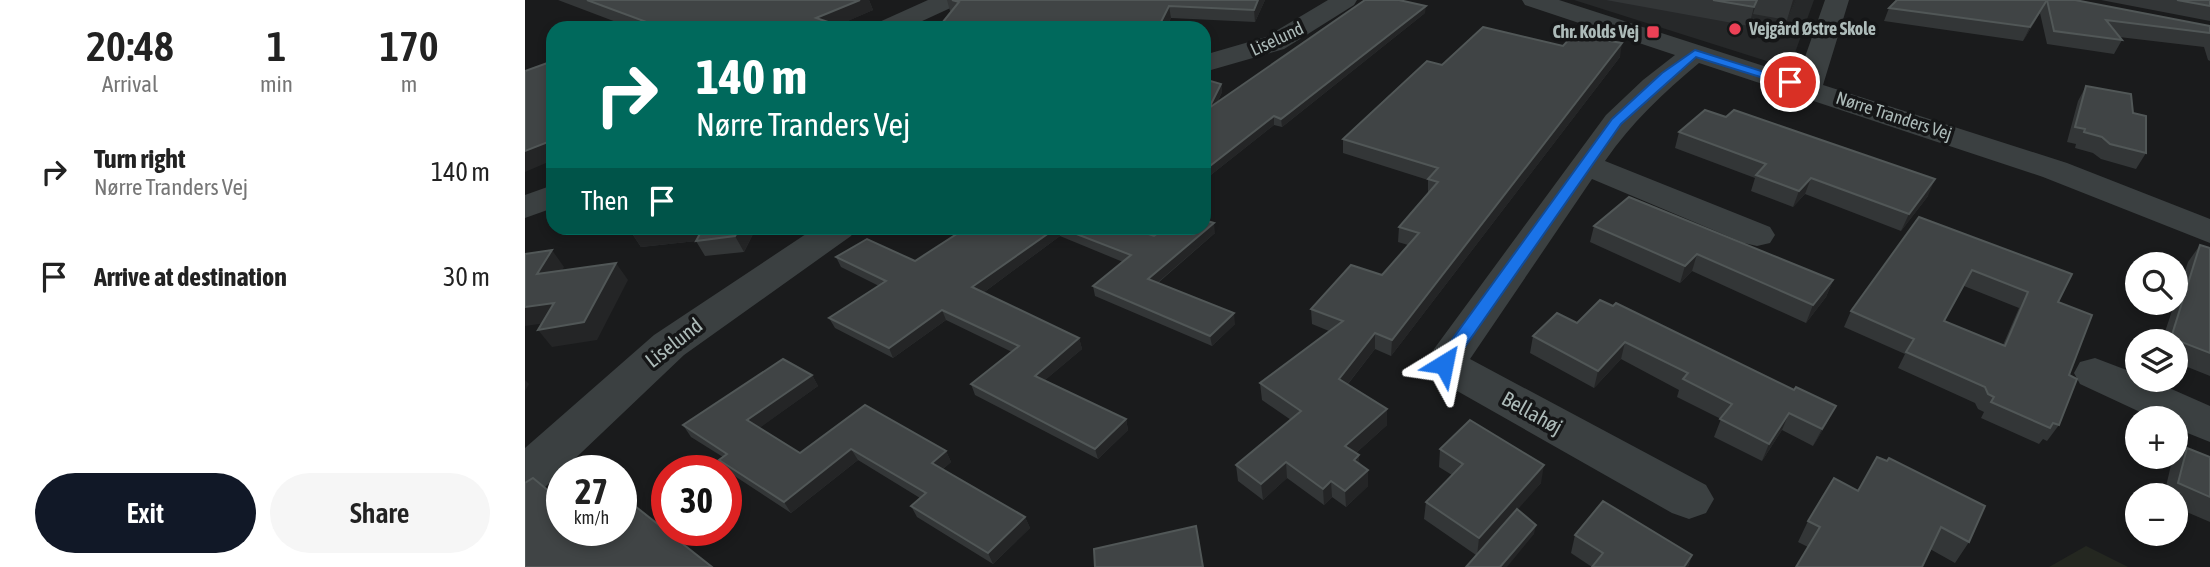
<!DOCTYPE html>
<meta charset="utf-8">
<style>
body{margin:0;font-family:"Asap Condensed",sans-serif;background:#f6f6f6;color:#222;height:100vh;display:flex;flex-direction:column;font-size:26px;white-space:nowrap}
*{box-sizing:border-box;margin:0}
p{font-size:23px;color:#767676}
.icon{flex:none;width:38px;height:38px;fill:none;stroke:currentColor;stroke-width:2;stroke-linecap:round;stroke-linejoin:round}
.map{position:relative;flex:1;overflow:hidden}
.details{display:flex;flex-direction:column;background:#fff;width:525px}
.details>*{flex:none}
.top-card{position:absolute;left:21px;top:21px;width:665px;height:214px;border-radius:21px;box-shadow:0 4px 10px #0003;background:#00695c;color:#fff;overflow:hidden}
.tools{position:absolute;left:1600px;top:252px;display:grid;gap:14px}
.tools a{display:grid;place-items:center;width:63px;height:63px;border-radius:50%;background:#fff;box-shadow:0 4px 10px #0003;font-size:35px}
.speed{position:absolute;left:21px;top:455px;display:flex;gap:14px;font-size:35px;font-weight:700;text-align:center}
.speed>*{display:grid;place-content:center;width:91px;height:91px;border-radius:50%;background:#fff;box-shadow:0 4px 10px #0003;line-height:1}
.speed small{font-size:18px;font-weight:400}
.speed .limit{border:10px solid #d22;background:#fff;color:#111}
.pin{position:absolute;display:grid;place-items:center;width:60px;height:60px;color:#fff;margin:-30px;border:4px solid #fff;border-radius:50%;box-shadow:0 2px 7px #0007}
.me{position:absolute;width:77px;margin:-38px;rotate:35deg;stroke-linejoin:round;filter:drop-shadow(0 0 5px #0008)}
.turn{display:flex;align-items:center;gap:24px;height:147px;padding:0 35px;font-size:32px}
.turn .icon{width:91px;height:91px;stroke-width:2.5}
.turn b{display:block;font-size:49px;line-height:60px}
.then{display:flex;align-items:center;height:66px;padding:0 35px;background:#0003;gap:14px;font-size:26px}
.eta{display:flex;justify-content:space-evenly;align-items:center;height:119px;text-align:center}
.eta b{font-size:42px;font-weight:600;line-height:49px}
.primary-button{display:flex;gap:14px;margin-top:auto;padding:14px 35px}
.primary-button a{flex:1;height:80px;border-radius:42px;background:#111827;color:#fff;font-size:28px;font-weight:600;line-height:80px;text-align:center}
.primary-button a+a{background:#f6f6f6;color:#222}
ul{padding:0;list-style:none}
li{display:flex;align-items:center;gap:21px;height:105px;padding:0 35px}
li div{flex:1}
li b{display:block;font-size:26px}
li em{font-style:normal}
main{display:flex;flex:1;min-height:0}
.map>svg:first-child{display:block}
.built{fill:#262829}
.green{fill:#242720}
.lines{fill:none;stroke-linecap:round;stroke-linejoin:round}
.minor{fill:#3b4041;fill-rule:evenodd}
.wall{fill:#333637;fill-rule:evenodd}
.shaded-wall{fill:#242526}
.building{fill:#404445;stroke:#515757;stroke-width:2;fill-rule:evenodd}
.route{fill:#1a73e8;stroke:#114b97;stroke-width:2}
.poi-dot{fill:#ed4156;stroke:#151617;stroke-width:2.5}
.labels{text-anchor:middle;stroke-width:7;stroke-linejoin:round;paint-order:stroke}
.far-poi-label{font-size:18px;font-weight:bold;fill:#adbbb9;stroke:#151617;text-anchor:start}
.far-street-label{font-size:18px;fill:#adbbb9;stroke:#151617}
.street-label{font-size:21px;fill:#adbbb9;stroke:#151617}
</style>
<main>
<section class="details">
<div class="eta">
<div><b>20:48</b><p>Arrival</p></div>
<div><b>1</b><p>min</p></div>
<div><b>170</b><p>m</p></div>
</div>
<ul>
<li><svg class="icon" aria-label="right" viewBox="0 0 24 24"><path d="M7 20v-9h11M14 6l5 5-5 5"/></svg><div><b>Turn right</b><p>Nørre Tranders Vej</p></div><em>140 m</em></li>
<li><svg class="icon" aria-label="arrive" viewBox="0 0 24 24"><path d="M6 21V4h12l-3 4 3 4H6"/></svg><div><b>Arrive at destination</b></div><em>30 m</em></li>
</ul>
<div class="primary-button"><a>Exit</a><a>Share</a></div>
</section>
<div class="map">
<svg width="1685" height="567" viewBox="0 0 1685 567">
<rect width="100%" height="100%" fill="#1a1b1c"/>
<polygon class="built" points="1049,0 1289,0 1267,61 1248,63"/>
<polygon class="green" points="1561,546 1603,567 1524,567"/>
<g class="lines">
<g class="minor">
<polygon points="403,0 435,0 432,5 382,28 348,28 352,23"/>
<polygon points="803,0 832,0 829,5 759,49 679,72 679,55 741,37"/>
<path d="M 997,0 L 1034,0 L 1273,77 L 1300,0 L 1324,0 L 1298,85 L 1542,163 L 1685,219 L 1685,243 L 1518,177 L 1174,63 C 1138,93 1107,122 1080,161 L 1245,227 L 1250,235 L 1245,243 L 1232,246 L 1219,243 L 1067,179 L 945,359 L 1181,485 L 1189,499 L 1181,513 L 1164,519 L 1147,513 L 904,375 L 898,364 L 1081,115 L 1118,80 L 1150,55 L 1000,5 Z"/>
<polygon points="28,185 28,208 0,218 0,195"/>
<polygon points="290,228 331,228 326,236 159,355 17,490 0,495 0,448 129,335"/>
<polygon points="1570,358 1612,374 1612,380 1626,380 1685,406 1685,442 1650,428 1650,418 1628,418 1555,384 1549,373 1555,362"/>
</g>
</g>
<g class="wall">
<polygon points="33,0 344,0 348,10 313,25 321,28 107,28"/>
<polygon points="422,0 740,0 730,22 646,18 641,28 413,28 427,11 425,11"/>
<polygon points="1081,0 1271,0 1262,20 1228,14 1224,26"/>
<polygon points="1372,0 1550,0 1685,26 1685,61 1683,60 1679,47 1594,37 1597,40 1589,54 1522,44 1515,13 1498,41 1359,21 1364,8"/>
<polygon points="1576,0 1685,0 1685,21"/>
<polygon points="900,13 757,127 749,125 682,178 679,177 679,79 696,84 697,92 692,103"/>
<polygon points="1038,46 1095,57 866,356 850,349 823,384 862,425 831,453 843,486 821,507 807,497 799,505 762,478 738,500 713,481 711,465 766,420 737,400 735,383 804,331 787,324 786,309 857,275 883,245 873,242 874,227 903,194 903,180 818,153 818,139 917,65"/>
<polygon points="1561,86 1608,113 1621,153 1611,169 1576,159 1568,153 1550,148 1551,144 1542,142 1553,101"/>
<polygon points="1154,132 1403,196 1376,231 1280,194 1268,207 1226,191 1230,178 1150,148"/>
<path d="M 1394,217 L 1533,302 L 1544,375 L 1534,425 L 1522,441 L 1518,439 L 1514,444 L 1456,418 L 1459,412 L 1453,409 L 1450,403 L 1373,368 L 1380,354 L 1319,327 L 1326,311 ZM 1439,286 L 1494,308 L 1478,345 L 1419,321 Z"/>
<polygon points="1069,226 1308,280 1301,297 1281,323 1167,271 1155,283 1065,242"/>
<polygon points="56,228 98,228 59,232"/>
<polygon points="231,228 219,252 180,256 171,241 116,247 106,232"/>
<polygon points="441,228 606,228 629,236 690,233 633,283 710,324 687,346 570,296 568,286 598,262 535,236 458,293 554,338 557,349 520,380 601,419 603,430 573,459 450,395 446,384 487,352 421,320 368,358 310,328 304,318 354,286 316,267 311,257 390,261"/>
<polygon points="1675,245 1685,248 1685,376 1650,362 1650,341 1637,341 1663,262"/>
<polygon points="1052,323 1302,423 1288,446 1257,430 1237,461 1189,437 1196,419 1152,397 1154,390 1096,359 1069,388 1005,353 1008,336"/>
<polygon points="287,375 293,386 234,428 275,453 340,405 421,451 426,462 418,469 500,517 505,528 468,564 392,517 386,506 395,498 333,460 266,513 202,471 194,460 198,457 166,437 158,425"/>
<polygon points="1662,448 1685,457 1685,522 1650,507 1650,495 1639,495 1646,465"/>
<polygon points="915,449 1016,483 992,509 1009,534 951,555 899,519 901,502 927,475 914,467"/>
<polygon points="1352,457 1444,542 1430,563 1405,549 1283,547 1273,542 1283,521 1333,491"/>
<polygon points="1050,535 1167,555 1163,567 1067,567 1046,553"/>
</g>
<g class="shaded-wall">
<polygon points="335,0 344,0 348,10 307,28 291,18"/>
<polygon points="733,0 740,0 730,22 729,10"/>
<polygon points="1232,0 1228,14 1224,26 1229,7"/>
<polygon points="1268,0 1271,0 1262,20"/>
<polygon points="1522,0 1515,13 1498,41 1505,27"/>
<polygon points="644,6 646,18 641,28 633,28"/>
<polygon points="901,6 900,13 757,127 756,119"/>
<polygon points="1097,43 1095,57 866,356 867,340"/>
<polygon points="696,84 697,92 685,116 684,108"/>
<polygon points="749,116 749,125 682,178 681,169"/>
<polygon points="28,140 28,160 0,172 0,151"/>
<polygon points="1286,178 1280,194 1268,207 1274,191"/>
<polygon points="1410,179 1403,196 1376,231 1384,214"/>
<polygon points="689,223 690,233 625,289 623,279"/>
<polygon points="144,228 183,228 189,239 116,247 106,232"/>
<polygon points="215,228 231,228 219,252 210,236"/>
<polygon points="531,228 533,228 535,236 451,298 447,287"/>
<polygon points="27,250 39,267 25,291 12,274"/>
<polygon points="1172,254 1167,271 1155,283 1160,266"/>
<polygon points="91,263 103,280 72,340 27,347 13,330"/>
<polygon points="1308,280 1301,297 1281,323 1288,305"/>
<polygon points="29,303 42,320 0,326 0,307"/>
<polygon points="417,310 421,320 368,358 364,348"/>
<polygon points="709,313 710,324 687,346 685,336"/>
<polygon points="850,333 850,349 814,395 814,379"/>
<polygon points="554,338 557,349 513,386 510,376"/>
<polygon points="1100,342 1096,359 1069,388 1073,371"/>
<polygon points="287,375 293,386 229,432 222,420"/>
<polygon points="0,380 4,384 0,391"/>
<polygon points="1311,406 1302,423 1288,446 1297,429"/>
<polygon points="862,409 862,425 821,462 820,446"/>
<polygon points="1264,413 1257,430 1237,461 1244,444"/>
<polygon points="601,419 603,430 573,459 570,449"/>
<polygon points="326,449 333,460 266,513 259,502"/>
<polygon points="421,451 426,462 412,474 407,463"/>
<polygon points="834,455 834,472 829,460"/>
<polygon points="761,462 762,478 738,500 736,484"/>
<polygon points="1019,465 1016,483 952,556 954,538"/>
<polygon points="843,470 843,486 821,507 820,491"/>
<polygon points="806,481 807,497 799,505 798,489"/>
<polygon points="500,517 505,528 468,564 463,553"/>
<polygon points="1011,525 1009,534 982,567 975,567"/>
<polygon points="1167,555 1163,567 1159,567"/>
</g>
<g class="building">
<polygon points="62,0 335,0 291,18 321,28 117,28 127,24"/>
<polygon points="427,0 733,0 729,10 644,6 633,28 413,28 434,2"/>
<polygon points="840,0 874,0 901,6 756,119 749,116 681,169 679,168 679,79 696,84 684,108"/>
<polygon points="1188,0 1232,0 1229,7"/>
<polygon points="1372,0 1522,0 1505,27 1364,8"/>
<polygon points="1522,0 1550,0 1685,26 1685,33 1581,20 1597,40 1529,31"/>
<polygon points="1652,0 1685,0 1685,6"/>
<polygon points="958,27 1038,46 1048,35 1097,43 867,340 850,333 814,379 862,409 820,446 834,455 829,460 843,470 820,491 806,481 798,489 761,462 736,484 711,465 776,411 735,383 818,321 786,309 826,265 857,275 894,233 874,227 913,182 903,179 913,168 818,139 902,61 917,65"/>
<polygon points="28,61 28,140 0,151 0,71"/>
<polygon points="1561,86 1606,94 1608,113 1621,116 1621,153 1585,144 1577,137 1559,132 1560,129 1550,127"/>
<polygon points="1180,110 1201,117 1209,110 1410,179 1384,214 1286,178 1274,191 1231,175 1241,164 1154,132"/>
<polygon points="1104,197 1308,280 1288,305 1172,254 1160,266 1069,226"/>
<path d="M 1394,217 L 1547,274 L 1533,302 L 1567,315 L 1544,375 L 1552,379 L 1534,425 L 1528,423 L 1525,428 L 1466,402 L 1469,397 L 1463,394 L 1460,387 L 1381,352 L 1389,339 L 1326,311 ZM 1447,270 L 1503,292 L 1480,346 L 1419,321 Z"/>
<polygon points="679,220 689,223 623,279 709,313 685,336 568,286 606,255 536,228 606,228 629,236 640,228 679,228"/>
<polygon points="109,228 144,228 106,232"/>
<polygon points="178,228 215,228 210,236 171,241"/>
<polygon points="441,228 531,228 447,287 554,338 510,376 601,419 570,449 446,384 494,346 417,310 364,348 304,318 361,281 311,257 342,239 390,261"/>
<polygon points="1675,245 1685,248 1685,353 1646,338"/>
<polygon points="27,250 12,274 91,263 59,322 13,330 29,303 0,307 0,254"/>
<polygon points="1075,300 1088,306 1091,303 1269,390 1271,387 1311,406 1297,429 1264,413 1244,444 1195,419 1207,404 1158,379 1163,373 1100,342 1073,371 1008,336 1032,313 1052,323"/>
<polygon points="258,359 287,375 222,420 275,453 340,405 421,451 407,463 500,517 463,553 386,506 401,493 326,449 259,502 194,460 202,454 158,425"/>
<polygon points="945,420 1019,465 954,538 901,502 938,464 915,449"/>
<polygon points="1662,448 1685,457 1685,497 1653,483"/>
<polygon points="1352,457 1362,461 1364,458 1460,506 1444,542 1416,527 1397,567 1271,567 1295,527 1283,521 1309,478 1333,491"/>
<polygon points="8,478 37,502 37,530 96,530 96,495 187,567 0,567 0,483"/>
<polygon points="1078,501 1167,555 1159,567 1067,567 1078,553 1050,535"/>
<polygon points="992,509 1011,525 975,567 941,567"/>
<polygon points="671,526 678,567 570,567 569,549"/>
</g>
<polygon class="route" points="1170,50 1271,82 1261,85 1171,57 1096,124 925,368 913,368 910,364 913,359 1087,119 1137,73"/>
<g class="poi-dot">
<circle cx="1210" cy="29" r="7"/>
<rect x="1121" y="25" width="14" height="14" rx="3.5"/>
</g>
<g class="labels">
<g class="far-poi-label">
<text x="1224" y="35">Vejgård Østre Skole</text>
<text x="1114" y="38" text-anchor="end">Chr. Kolds Vej</text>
</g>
<g class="far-street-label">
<text transform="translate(752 39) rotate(-25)" y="6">Liselund</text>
<text transform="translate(1369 116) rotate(18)" y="6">Nørre Tranders Vej</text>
</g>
<g class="street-label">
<text transform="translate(149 343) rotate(-38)" y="7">Liselund</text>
<text transform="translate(1007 413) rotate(29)" y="7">Bellahøj</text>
</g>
</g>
</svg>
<div class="tools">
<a><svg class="icon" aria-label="search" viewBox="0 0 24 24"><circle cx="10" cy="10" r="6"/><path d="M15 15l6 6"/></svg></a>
<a><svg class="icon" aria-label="layers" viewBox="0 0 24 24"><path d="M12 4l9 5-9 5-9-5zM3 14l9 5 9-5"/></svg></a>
<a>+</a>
<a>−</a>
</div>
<div class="speed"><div>27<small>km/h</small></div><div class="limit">30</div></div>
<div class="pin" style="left:1265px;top:82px;background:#d93025"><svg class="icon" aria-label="arrive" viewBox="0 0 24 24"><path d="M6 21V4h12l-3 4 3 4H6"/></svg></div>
<svg class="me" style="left:919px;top:364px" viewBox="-20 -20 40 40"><path d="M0-17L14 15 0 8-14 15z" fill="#1a73e8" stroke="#fff" stroke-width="4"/></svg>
<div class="top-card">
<div class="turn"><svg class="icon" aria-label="right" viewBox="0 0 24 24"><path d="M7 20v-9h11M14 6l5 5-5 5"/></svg><div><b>140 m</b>Nørre Tranders Vej</div></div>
<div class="then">Then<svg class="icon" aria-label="arrive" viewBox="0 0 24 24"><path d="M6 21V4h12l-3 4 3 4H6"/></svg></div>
</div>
</div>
</main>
